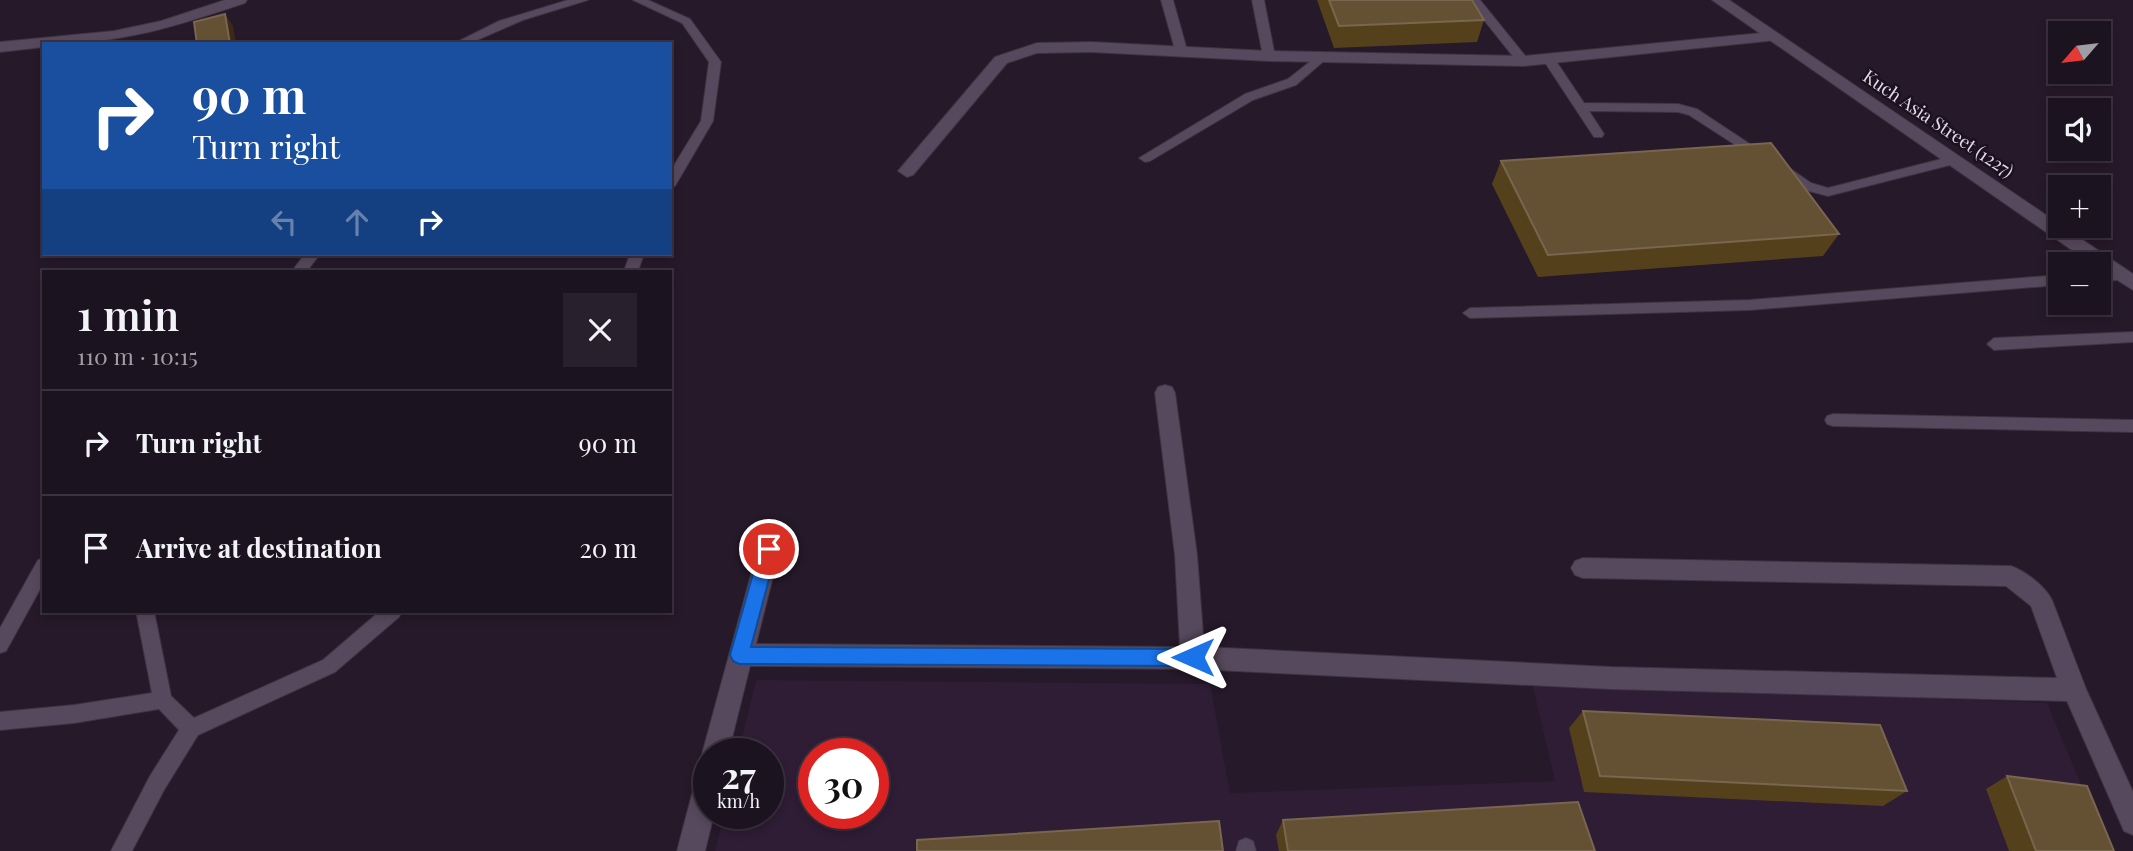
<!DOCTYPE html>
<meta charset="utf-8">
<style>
body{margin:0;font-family:"Playfair Display",serif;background:#29202d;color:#f1f3f6;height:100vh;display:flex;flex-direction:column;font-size:26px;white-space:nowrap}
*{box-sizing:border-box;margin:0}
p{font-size:23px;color:#a09ea5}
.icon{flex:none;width:38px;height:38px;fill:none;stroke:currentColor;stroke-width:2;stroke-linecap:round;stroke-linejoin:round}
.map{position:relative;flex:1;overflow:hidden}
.drawer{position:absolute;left:42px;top:270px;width:630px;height:343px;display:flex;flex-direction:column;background:#1c1320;border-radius:0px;box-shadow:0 4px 10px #0003,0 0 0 2px #3a323e}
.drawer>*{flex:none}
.top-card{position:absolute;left:42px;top:42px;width:630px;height:214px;border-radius:0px;box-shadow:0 4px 10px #0003,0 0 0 2px #3a323e;background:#1a4fa0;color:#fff;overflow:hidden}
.needle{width:46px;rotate:242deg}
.controls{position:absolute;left:2048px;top:21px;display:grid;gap:14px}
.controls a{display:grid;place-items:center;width:63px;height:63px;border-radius:0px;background:#1c1320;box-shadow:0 4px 10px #0003,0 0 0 2px #3a323e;font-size:35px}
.speed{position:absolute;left:693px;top:738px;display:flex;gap:14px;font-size:35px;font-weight:700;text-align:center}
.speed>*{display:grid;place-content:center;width:91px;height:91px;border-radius:50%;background:#1c1320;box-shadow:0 4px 10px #0003,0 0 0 2px #3a323e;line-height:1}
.speed small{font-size:18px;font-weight:400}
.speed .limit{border:10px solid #d22;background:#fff;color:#111}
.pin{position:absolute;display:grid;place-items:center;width:60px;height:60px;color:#fff;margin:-30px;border:4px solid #fff;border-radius:50%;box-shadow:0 2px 7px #0007}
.me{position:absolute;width:77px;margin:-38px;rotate:270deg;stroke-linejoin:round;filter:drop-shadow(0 0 5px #0008)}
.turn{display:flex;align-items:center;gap:24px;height:147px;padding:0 35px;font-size:32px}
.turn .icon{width:91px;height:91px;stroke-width:2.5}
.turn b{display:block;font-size:49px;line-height:60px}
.lanes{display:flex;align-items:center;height:66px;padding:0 35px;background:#0003;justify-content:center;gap:35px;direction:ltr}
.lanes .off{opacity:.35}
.round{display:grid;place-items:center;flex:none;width:74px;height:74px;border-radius:0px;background:#29202d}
.headline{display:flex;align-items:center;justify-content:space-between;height:119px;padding:0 35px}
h1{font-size:42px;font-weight:600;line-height:52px}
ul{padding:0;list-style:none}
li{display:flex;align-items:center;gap:21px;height:105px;padding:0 35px;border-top:2px solid #3a323e}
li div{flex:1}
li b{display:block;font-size:26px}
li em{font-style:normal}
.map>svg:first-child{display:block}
.built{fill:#2e1d35;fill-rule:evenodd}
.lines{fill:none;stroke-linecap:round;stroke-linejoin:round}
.service-casing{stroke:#3d3341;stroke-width:2}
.minor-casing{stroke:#3d3341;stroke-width:2}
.tertiary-casing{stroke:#3d3341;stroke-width:2}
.service{fill:#57495d;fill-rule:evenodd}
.minor{fill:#57495d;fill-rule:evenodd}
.tertiary{fill:#57495d;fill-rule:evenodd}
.wall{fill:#55401c}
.shaded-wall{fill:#3c2919}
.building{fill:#645032;stroke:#78664e;stroke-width:2}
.route{fill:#1a73e8;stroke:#114b97;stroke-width:2}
.labels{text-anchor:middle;stroke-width:5;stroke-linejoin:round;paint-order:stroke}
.street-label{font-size:18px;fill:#e3dae6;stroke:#1c1021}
</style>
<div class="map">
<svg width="2133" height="851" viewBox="0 0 2133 851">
<rect width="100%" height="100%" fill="#26192a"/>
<path class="built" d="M 756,680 L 1210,684 L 1230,793 L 1555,781 L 1532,683 L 2047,703 L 2109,851 L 715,851 L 724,814 L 768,814 L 768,754 L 738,754 ZM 814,754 L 873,754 L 873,814 L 814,814 Z"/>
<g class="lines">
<g class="service-casing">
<g id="service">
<polygon points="568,0 588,0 523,20 468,44 453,44 499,21"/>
<polygon points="633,0 648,0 690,19 721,62 713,121 675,186 670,187 670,172 701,121 709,62 682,23"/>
<polygon points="1161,0 1173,0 1187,50 1185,52 1181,54 1175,50"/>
<polygon points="1252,0 1264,0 1275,56 1273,59 1265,59 1263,56"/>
<polygon points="1468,0 1480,0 1527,58 1527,64 1519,64"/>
<polygon points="1321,53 1327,57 1325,60 1296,85 1253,100 1150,161 1145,162 1139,158 1245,94 1288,79"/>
<polygon points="1548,54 1552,55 1584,103 1678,104 1697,109 1768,156 1767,159 1757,159 1689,115 1678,112 1589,111 1604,134 1602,137 1594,137 1542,58"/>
<polygon points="1953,156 1958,157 1958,163 1828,196 1801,189 1776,170 1778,167 1788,167 1811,183 1828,188"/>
<polygon points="305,254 320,254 307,271 292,271"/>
<polygon points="630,254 644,254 638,271 624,271"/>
<polygon points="2122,270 2127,271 2129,275 2127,279 2098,282 2098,272"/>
<polygon points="2060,275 2060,285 1749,310 1470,318 1463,313 1470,308 1749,300"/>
<polygon points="2133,332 2133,342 1994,350 1987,344 1994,338"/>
<polygon points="1833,414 2133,420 2133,432 1833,426 1827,424 1825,420 1827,416"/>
<polygon points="44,558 44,582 6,651 0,653 0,628 38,560"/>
<polygon points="136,611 154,611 171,696 194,718 323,660 380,611 402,611 399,617 335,672 198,735 164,790 132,851 111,851 150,776 179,730 159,709 74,723 0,730 0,712 74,705 152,693"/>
<polygon points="1246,838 1253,841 1256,851 1236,851 1239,841"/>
</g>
</g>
<g class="minor-casing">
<g id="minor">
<path d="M 225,0 L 247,0 L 245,3 C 173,27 122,44 44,44 L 44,47 L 0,52 L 0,42 L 114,31 L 161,21 Z"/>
<polygon points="1772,32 1777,34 1780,37 1777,40 1523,66 1269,61 1091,52 1037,53 1007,63 913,175 907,177 898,171 995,57 1037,43 1091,42 1269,51 1523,56"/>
<path d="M 1165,385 L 1172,387 L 1175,393 L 1197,555 L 1204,647 L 1611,667 L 2057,678 L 2031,606 L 2006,586 L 1583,578 L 1575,575 L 1571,568 L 1575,561 L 1583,558 L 2011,566 C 2025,571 2045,586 2052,600 L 2086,689 L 2133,792 L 2133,835 L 2124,831 L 2067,701 L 1611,689 L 1193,669 L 750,666 L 728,754 L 709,754 L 709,764 L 706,763 L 702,754 L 758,549 L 761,542 L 769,539 L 777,542 L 780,549 L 756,644 L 1180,647 L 1175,555 L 1155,393 L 1158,387 Z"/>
<polygon points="709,766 709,814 714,814 705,851 677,851 696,779 700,770"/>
</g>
</g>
<g class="tertiary-casing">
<polygon id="tertiary" points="1712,0 1729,0 2133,274 2133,290 2098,268 2098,264 2092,264"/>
</g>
<use href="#service" class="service"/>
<use href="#minor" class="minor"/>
<use href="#tertiary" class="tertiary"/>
</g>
<g class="wall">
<polygon points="1317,0 1472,0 1484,20 1477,42 1334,48"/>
<polygon points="1501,161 1839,234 1823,256 1538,277 1492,184"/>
<polygon points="1583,711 1907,791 1883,806 1584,792 1569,728"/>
<polygon points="2007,776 2114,851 2009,851 1986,789"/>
<polygon points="1283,820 1595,851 1279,851 1276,835"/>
</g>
<polygon class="shaded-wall" points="225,14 233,26 236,44 230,44"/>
<g class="building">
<polygon points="1329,0 1472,0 1484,20 1339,26"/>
<polygon points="225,14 230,44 197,44 194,22"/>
<polygon points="1771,143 1839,234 1548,255 1501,161"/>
<polygon points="1583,711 1880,725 1907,791 1600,776"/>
<polygon points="2007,776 2087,786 2114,851 2036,851"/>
<polygon points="1578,802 1595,851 1288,851 1283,820"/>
<polygon points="1219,821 1223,851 917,851 917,840"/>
</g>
<polygon class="route" points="769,542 775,544 777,549 751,647 1193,649 1200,652 1203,657 1200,663 1193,666 739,664 733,661 730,655 760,549 762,544"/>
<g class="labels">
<g class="street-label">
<text transform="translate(1938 124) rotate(34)" y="6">Kuch Asia Street (1227)</text>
</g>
</g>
</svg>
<div class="controls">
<a><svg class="needle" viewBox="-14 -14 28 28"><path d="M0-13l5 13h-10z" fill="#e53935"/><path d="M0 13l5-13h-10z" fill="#a09ea5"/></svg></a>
<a><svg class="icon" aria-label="sound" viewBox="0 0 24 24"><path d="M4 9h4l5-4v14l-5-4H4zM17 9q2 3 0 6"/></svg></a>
<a>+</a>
<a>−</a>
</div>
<div class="speed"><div>27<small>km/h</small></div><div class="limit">30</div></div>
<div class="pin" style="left:769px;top:549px;background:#d93025"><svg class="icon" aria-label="arrive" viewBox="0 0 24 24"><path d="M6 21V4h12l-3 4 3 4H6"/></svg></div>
<svg class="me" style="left:1193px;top:657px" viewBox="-20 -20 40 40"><path d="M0-17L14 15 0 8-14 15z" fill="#1a73e8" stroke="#fff" stroke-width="4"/></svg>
<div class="top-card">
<div class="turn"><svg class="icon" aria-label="right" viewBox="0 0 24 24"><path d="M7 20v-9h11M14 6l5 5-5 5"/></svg><div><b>90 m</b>Turn right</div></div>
<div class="lanes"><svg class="icon off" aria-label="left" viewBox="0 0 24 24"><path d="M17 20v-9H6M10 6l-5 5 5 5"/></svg><svg class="icon off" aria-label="ahead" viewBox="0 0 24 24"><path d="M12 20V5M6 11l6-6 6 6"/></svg><svg class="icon" aria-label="right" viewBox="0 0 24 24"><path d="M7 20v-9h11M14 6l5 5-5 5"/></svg></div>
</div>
<section class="drawer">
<div class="headline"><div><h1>1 min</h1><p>110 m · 10:15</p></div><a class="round"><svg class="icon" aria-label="close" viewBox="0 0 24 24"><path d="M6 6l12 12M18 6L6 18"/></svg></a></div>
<ul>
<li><svg class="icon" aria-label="right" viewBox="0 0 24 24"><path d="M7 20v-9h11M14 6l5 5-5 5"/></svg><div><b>Turn right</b></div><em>90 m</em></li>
<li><svg class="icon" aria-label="arrive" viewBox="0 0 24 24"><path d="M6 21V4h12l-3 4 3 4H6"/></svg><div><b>Arrive at destination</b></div><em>20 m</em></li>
</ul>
</section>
</div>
